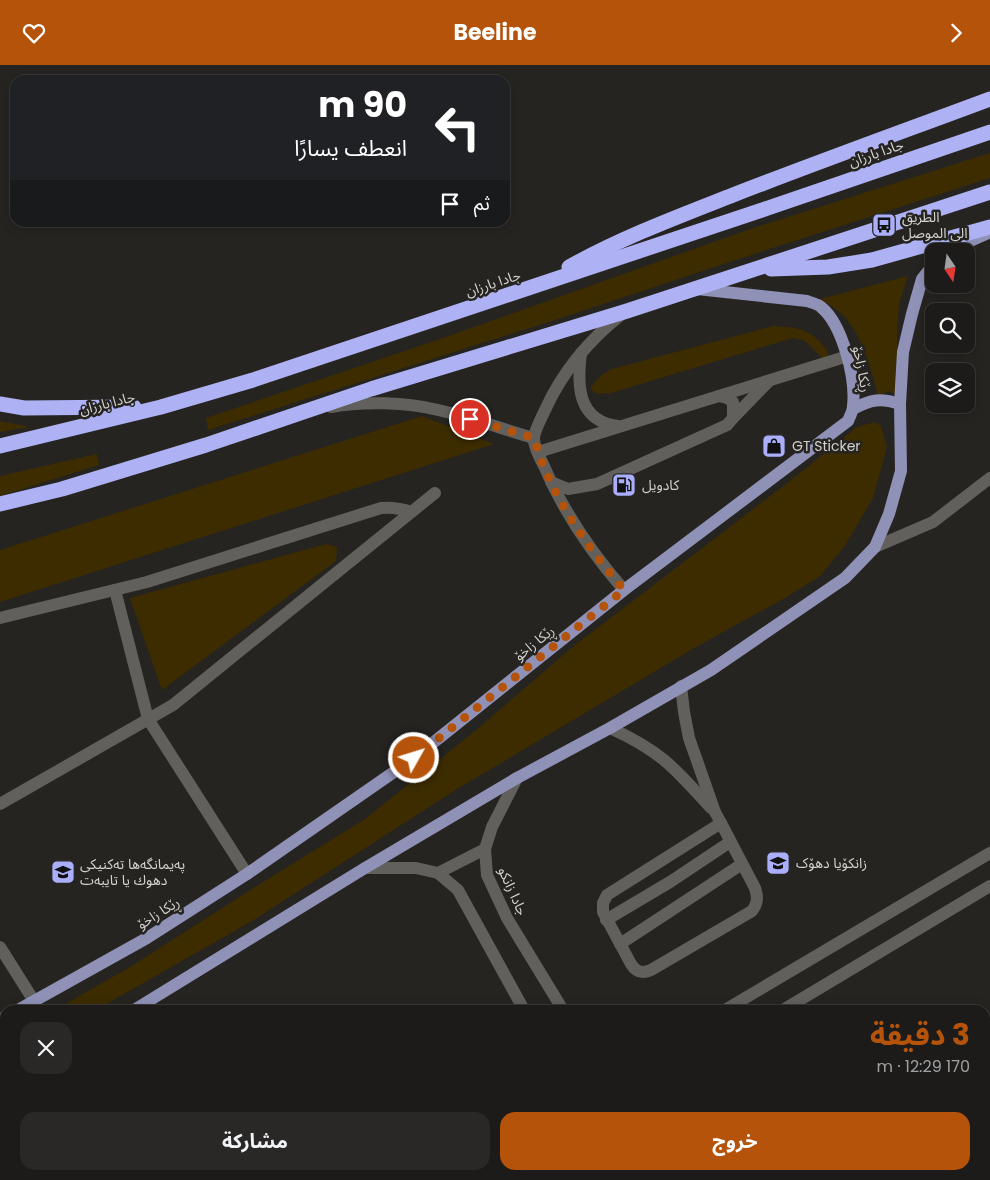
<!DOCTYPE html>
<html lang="ar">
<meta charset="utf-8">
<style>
body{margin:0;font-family:Poppins,"Noto Sans Arabic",sans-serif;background:#292826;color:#f1f3f6;direction:rtl;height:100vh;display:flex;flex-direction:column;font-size:19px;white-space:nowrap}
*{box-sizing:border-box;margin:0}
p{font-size:16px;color:#a0a1a2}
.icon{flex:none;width:28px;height:28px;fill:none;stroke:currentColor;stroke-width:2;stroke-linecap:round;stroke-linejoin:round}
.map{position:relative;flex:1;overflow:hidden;direction:ltr}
.sheet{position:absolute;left:0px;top:940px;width:990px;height:175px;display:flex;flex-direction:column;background:#1c1b19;border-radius:15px 15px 0 0;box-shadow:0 2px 12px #0003,0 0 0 1px #3a3938;direction:rtl}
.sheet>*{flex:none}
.banner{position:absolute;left:10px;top:10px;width:500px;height:152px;border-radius:15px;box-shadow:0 2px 12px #0003,0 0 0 1px #3a3938;direction:rtl;background:#202124;color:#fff;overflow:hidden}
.needle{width:32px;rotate:167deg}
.fabs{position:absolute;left:925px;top:178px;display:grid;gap:10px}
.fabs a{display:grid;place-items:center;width:50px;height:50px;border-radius:10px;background:#1c1b19;box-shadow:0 2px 12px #0003,0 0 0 1px #3a3938;font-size:25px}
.pin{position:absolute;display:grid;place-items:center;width:42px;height:42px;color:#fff;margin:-21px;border:2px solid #fff;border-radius:50%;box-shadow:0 1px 5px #0007}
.me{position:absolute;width:55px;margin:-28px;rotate:51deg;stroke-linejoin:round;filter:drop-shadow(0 0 4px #0008)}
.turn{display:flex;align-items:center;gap:18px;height:105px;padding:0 20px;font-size:22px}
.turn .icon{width:65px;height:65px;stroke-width:2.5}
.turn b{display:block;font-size:35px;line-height:42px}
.then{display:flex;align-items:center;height:48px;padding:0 20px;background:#0003;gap:10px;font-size:19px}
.round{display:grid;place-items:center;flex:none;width:52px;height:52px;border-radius:15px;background:#292826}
.head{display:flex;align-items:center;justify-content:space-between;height:85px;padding:0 20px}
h1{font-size:30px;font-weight:700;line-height:38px;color:#b45309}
.button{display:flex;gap:10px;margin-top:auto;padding:10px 20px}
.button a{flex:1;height:58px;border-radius:15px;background:#b45309;color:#fff;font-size:20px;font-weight:700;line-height:58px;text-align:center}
.button a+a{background:#292826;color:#f1f3f6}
header{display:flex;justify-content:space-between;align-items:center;height:65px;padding:0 20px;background:#b45309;color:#fff;font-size:22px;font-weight:700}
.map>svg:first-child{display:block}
.green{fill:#3c2c00}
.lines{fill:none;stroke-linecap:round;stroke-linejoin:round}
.minor{stroke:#62605c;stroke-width:12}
.major{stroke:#9091b7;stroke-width:12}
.highway{stroke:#aeb2f4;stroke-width:15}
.route{stroke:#b45309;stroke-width:9;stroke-dasharray:0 16.2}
.labels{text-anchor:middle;stroke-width:5;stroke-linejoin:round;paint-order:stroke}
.street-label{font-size:14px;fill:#d3d2cf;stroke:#262421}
.poi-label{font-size:14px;fill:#d3d2cf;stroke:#262421;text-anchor:start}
</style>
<header><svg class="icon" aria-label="forward" viewBox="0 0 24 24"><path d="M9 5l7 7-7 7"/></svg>Beeline<svg class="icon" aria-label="heart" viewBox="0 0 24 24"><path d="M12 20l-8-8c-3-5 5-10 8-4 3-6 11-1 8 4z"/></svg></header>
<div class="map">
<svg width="990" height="1115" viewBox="0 0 990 1115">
<rect width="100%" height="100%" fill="#262421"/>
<g class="green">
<polygon points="990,88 990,113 739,194 549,257 208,365 206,353 446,272 753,163"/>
<path d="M 908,211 L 899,238 L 897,270 L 898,331 L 889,326 L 882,329 L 879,333 C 872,308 864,276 848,256 C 842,247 830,240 820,234 Z"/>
<path d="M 773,261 C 792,262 809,263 821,278 C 825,283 829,286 828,292 L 823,294 L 805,276 L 793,273 L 611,328 L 598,329 L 591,325 L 591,321 L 603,309 L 612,304 Z"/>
<polygon points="422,351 494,379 0,537 0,485"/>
<polygon points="0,356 30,362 0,367"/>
<polygon points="875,357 881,361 887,382 873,433 844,482 820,511 785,533 696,582 454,726 252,856 96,945 55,945 130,902 255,822 365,754 475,666 575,580 790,416 857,362"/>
<polygon points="97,389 99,400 0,431 0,411"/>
<polygon points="326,479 337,482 336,496 162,625 130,533"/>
<polygon points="5,973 5,998 0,1000 0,976"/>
<polygon points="348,1110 545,1110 548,1115 340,1115"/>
</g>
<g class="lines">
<g class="minor">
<path d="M 622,249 C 589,275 563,306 546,343 C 542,352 536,362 534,372 C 533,380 540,393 544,401 C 564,448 590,486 624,525"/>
<path d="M 581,288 C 577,320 577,356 618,361"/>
<path d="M 331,342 C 363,336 407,337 438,345 C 470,352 502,364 534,373"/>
<polyline points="733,353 768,317"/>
<polyline points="538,387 848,291"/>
<polyline points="551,417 568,424 597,419 727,360 733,353 733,337 727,333 719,331"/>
<polyline points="875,482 933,457 990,413"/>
<polyline points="115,525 148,654 247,809"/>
<path d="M 0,553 L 147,517 L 381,443 C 392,442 400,443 411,447"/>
<polyline points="681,621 684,647 689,673 715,747 721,758"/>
<path d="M 610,663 C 630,672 648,682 664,695 C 681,709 696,727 711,743"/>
<polyline points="517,713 492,762 485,784 487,810 507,853 563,945"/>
<polyline points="0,739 173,640 435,428"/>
<path d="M 721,758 L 755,823 C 758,832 758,838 752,846 L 651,905 C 642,909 636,907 631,899 L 603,847 L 603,838 L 607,830 Z"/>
<polyline points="365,803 416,803 438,808 458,825 524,945"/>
<polyline points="438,808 485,784"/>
<polyline points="606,855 670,817 730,777"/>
<polyline points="620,879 742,799"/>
<polyline points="0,882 34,936"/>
<polyline points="725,945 990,788"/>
<polyline points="783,945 990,821"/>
<polyline points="620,1110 623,1115"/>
<polyline points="661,1110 664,1115"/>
</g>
<g class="major">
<polyline points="953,186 968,177 988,168"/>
<path d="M 853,344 C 871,334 881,333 900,339"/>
<path d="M 18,945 L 147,873 L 247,809 L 414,693 L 624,525 L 848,356 C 850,351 853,346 853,341 C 856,314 843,260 821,242 C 818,239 812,238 807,236 L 697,224"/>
<polyline points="134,945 365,803 517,713 610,663 711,605 845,513 875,482 889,449 901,406 900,339 903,287 912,249 922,214 934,199"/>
<polyline points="0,955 5,952"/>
<polyline points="0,1027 5,1024"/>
</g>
<g class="highway">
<path d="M 569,202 C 621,173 677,152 733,130 C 818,97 904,66 990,34"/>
<polyline points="771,204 828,202 872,195 990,162"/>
<polyline points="0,339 24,343 134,342"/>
<polyline points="0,381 161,342 253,315 768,143 990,67"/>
<polyline points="0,439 62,424 206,380 371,324 627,246 990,127"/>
</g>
</g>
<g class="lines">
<path class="route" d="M 414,693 L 624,525 C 586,480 550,430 534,373 L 470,354"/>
</g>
<defs>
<g id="bus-square" transform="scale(1.25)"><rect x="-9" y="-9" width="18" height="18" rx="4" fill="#abaffb" stroke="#262421"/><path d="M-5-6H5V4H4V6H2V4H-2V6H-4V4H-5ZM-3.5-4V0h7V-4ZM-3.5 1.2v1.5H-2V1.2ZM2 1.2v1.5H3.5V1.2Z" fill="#111"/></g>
<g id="shop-square" transform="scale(1.25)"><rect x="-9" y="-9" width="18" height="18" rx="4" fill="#abaffb" stroke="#262421"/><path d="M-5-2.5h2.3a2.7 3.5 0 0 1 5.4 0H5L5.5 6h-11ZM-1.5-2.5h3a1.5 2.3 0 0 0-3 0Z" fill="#111"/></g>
<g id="fuel-square" transform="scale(1.25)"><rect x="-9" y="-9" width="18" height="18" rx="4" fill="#abaffb" stroke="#262421"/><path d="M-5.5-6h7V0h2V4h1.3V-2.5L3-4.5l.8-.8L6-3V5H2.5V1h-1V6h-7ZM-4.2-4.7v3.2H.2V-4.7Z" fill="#111"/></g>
<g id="university-square" transform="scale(1.25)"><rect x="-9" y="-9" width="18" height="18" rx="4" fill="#abaffb" stroke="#262421"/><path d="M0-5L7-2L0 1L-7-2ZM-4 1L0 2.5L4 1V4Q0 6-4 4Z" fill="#111"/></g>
</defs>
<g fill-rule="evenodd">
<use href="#bus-square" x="884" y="160"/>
<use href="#shop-square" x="774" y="381"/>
<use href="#fuel-square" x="624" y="420"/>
<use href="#university-square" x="778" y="798"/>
<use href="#university-square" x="63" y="807"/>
</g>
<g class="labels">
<g class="street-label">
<text transform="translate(876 88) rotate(-19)" y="5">جادا بارزان</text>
<text transform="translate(493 218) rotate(-18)" y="5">جادا بارزان</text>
<text transform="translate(862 304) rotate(79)" y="5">ڕێکا زاخۆ</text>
<text transform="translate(107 338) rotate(-14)" y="5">جادا بارزان</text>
<text transform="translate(534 578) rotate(-39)" y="5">ڕێکا زاخۆ</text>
<text transform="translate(513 826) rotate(66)" y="5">جادا زانکو</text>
<text transform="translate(158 848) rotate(-32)" y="5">ڕێکا زاخۆ</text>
</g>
<g class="poi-label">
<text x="902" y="157">الطريق<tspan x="902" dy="16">الى الموصل</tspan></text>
<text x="792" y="386">GT Sticker</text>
<text x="642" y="425">كادويل</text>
<text x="796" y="803">زانکۆیا دهۆک</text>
<text x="80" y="804">پەیمانگەها تەکنیکی<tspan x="80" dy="16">دهوك یا تایبەت</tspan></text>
</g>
</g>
</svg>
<div class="fabs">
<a><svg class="needle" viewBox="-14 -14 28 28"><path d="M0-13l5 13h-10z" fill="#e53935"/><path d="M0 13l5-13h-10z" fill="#a0a1a2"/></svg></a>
<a><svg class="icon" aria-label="search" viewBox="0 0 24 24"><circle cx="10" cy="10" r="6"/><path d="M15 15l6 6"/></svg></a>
<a><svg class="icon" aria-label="layers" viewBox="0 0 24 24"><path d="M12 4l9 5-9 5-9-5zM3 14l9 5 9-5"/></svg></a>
</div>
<div class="pin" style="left:470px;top:354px;background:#d93025"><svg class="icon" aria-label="arrive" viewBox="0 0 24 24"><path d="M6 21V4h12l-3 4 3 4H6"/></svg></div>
<svg class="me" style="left:414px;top:693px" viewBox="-20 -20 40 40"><circle r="17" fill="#b45309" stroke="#fff" stroke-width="3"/><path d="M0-11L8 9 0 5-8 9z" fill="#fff"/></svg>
<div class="banner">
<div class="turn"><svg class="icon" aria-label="left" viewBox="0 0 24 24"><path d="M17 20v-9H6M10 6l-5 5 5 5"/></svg><div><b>90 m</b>انعطف يسارًا</div></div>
<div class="then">ثم<svg class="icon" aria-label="arrive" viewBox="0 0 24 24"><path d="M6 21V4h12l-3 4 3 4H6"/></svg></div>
</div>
<section class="sheet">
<div class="head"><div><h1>3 دقيقة</h1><p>170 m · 12:29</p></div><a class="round"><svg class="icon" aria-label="close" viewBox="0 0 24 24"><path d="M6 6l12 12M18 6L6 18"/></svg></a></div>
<div class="button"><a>خروج</a><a>مشاركة</a></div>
</section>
</div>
